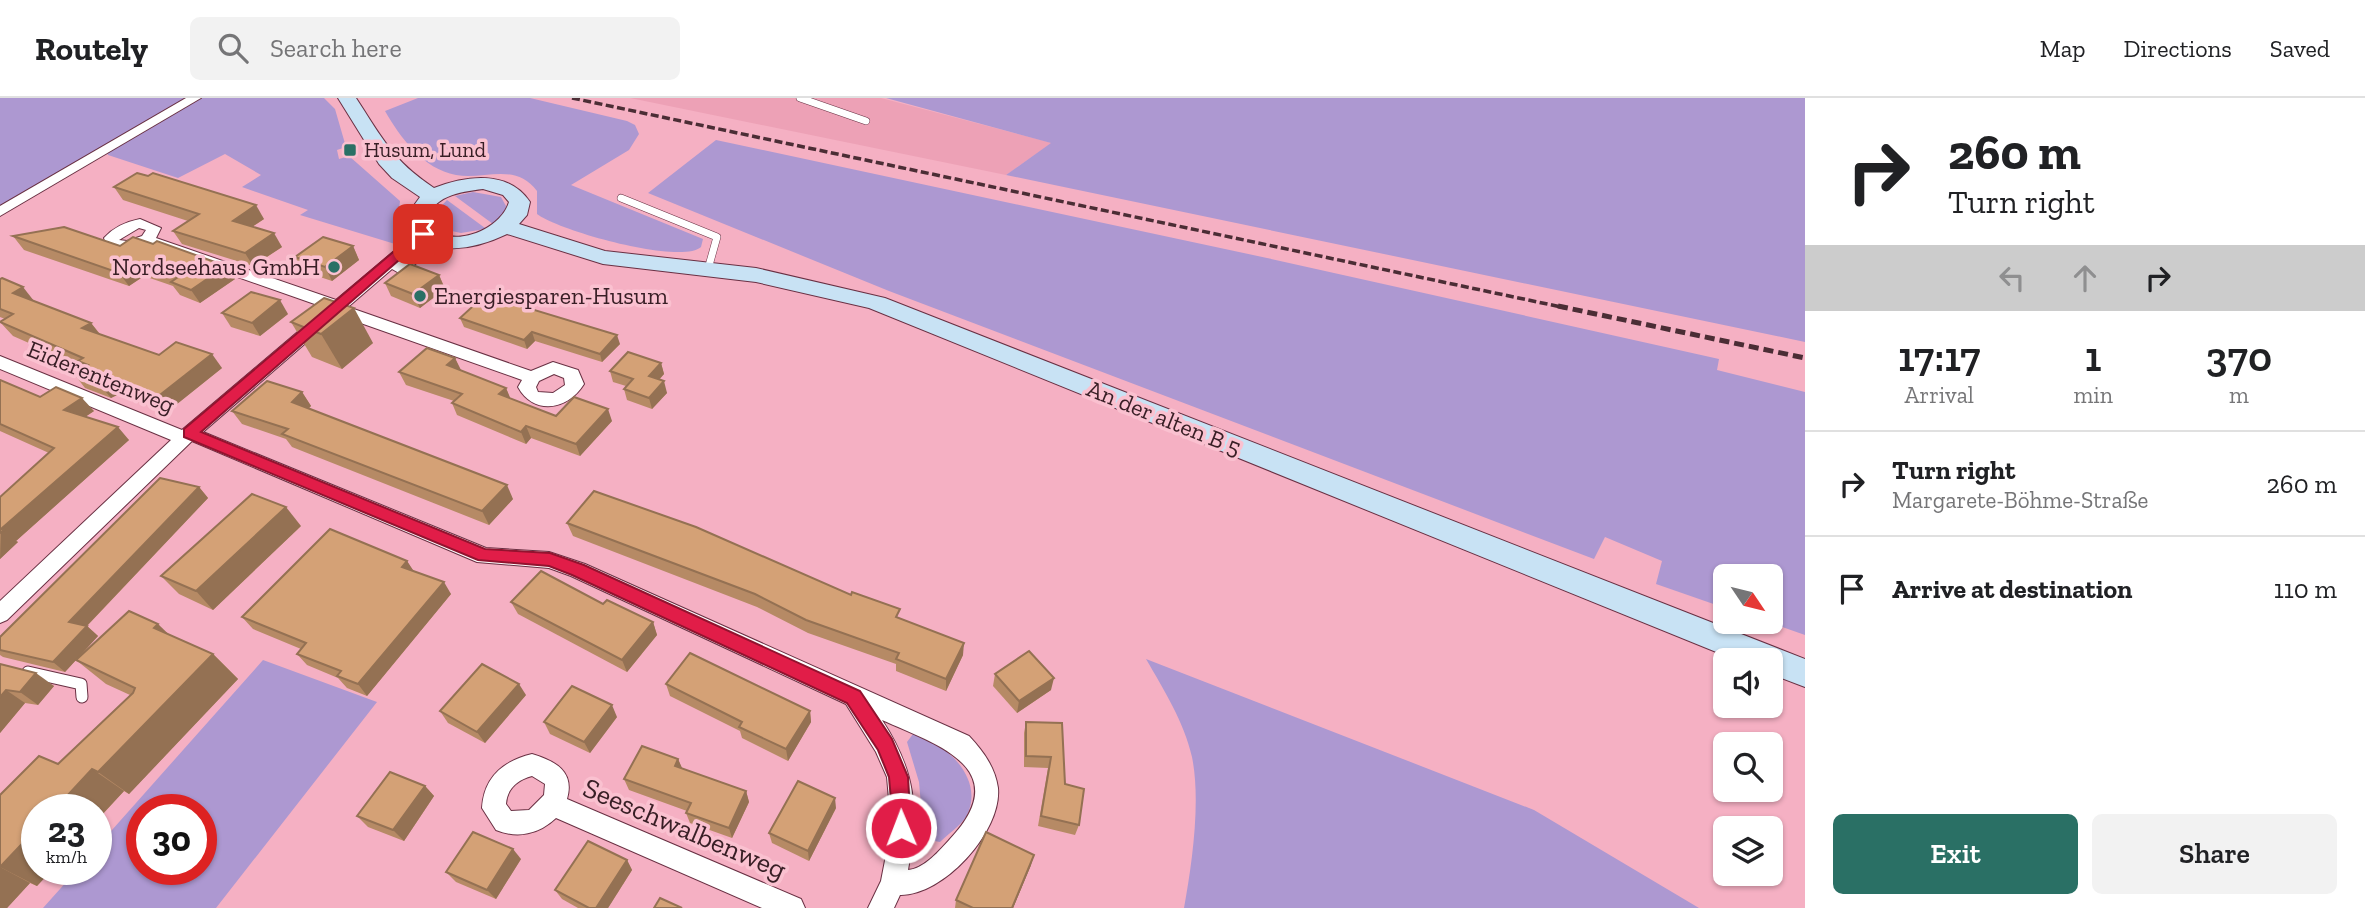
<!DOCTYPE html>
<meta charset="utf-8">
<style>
body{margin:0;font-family:"Zilla Slab",serif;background:#f2f2f2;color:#202124;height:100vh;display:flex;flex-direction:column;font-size:26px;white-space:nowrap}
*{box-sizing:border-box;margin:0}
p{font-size:23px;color:#757577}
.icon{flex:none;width:38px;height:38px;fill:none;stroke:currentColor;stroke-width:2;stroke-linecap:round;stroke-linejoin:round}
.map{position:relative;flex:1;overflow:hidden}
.side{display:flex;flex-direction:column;background:#fff;width:560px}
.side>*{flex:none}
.hud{background:#fff;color:#202124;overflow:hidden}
.needle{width:46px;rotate:125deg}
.tools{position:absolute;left:1713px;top:466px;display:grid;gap:14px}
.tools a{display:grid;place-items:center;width:70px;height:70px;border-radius:10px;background:#fff;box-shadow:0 2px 5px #0004;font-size:35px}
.speed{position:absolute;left:21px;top:696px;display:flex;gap:14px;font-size:35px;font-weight:700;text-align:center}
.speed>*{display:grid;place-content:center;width:91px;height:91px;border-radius:50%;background:#fff;box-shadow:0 2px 5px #0004;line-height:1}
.speed small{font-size:18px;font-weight:400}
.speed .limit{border:10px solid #d22;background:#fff;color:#111}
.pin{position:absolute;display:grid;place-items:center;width:60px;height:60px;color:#fff;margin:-30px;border-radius:14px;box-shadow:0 4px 10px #0006}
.me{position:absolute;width:77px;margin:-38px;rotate:359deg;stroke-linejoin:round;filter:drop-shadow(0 0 5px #0008)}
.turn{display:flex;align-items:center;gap:24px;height:147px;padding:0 28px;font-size:32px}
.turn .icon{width:91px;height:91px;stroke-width:2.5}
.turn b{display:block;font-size:49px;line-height:60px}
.lanes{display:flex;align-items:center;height:66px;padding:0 28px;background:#0003;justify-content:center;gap:35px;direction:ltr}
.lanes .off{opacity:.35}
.eta{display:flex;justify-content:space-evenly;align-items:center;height:119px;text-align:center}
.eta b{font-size:42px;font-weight:600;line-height:49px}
.cta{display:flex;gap:14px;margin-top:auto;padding:14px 28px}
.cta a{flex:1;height:80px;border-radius:10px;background:#2a7065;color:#fff;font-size:28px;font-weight:600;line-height:80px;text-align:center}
.cta a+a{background:#f2f2f2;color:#202124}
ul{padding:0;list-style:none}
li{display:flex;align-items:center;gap:21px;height:105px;padding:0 28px;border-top:2px solid #e0e0e0}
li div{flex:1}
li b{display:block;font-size:26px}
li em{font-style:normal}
header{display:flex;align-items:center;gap:42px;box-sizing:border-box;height:98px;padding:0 35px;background:#fff;border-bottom:2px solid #e0e0e0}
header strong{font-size:33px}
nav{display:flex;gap:38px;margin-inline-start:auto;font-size:24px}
.search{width:490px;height:63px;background:#f2f2f2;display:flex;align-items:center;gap:18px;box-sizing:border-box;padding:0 24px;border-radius:10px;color:#757577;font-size:26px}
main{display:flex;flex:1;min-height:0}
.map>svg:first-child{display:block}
.built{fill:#eda1b6}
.green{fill:#ad98d1;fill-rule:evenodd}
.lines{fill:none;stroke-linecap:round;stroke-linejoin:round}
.lane-far1-casing{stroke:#693043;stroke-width:8}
.lane-casing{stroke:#693043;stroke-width:13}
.street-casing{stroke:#693043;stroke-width:2}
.secondary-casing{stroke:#693043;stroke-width:2}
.lane-far1{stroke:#fff;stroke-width:7}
.lane{stroke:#fff;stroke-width:11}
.street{fill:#fff;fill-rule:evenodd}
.secondary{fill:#c8e2f4;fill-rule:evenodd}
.rail-far1{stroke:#4b2d35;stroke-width:3.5;stroke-dasharray:8 3.5;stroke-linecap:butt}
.rail{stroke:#4b2d35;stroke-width:5;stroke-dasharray:10 5;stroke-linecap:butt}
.wall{fill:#b68a65}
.shaded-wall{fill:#947153}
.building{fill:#d4a176;stroke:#947153;stroke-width:2}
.route{fill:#e11d48;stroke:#92132f;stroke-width:2}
.poi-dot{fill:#2a7065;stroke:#fac1d0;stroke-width:2.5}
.labels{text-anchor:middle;stroke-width:7;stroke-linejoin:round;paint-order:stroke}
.far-poi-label{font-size:21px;fill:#381e25;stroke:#fac1d0;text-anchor:start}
.poi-label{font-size:24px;fill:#381e25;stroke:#fac1d0;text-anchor:end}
.street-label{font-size:24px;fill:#381e25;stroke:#fac1d0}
.near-street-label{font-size:28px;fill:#381e25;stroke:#fac1d0}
</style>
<header>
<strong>Routely</strong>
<div class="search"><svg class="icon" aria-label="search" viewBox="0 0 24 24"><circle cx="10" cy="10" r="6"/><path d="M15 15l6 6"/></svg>Search here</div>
<nav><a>Map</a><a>Directions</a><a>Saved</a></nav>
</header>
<main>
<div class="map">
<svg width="1805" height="810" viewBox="0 0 1805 810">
<rect width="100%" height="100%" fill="#f5b0c3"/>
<polygon class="built" points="630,0 881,0 1052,45 1006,77"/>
<g class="green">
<polygon points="0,0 190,0 0,109"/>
<polygon points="200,0 324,0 335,11 346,49 337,52 339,61 349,58 400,103 395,146 300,117 308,112 242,89 261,77 225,56 178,80 108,57 107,54"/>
<path d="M 418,0 L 530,0 L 627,23 L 635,27 L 639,36 L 629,52 L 571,87 L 703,141 L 701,149 C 681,167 559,133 537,116 L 537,93 C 515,64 485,82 456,77 C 423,71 400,39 385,13 Z"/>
<polygon points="886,0 1805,0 1805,244 1006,77 1051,45"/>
<polygon points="716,42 1267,160 1719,261 1717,272 1805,294 1805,537 1765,523 1771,523 1771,478 1726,478 1725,510 1656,486 1662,463 1605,439 1594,461 889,193 648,95"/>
<polygon points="473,94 501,99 506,108 505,116 493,126 455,98"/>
<polygon points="447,102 485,130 485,131 461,135 438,130 432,118"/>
<path d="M 1146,561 L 1534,712 L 1699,810 L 1184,810 C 1192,766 1201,703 1192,659 C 1184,624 1164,592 1146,561 Z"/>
<path d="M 263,562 L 377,604 L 216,810 L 43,810 L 77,772 L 96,772 L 96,750 ZM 142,712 L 201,712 L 201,772 L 142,772 Z"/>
<path d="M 913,636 C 945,644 985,680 967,717 C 962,727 948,736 940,744 L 924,741 L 919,684 L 907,644 Z"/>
</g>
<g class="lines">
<g class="lane-far1-casing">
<g id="lane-far1">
<polyline points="800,0 866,23"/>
<polyline points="621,100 717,139 708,171"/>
</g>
</g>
<g class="lane-casing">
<polyline id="lane" points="28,574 81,586 82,599"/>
</g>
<g class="street-casing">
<g id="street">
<polygon points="186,0 201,0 0,118 0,108"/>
<path d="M 140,121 L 161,130 L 156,140 L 336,202 L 418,133 L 423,132 L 430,136 L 404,160 L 437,140 L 447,140 L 447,146 L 404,173 L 399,175 L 392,171 L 348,209 L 531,273 L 553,264 L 578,272 L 584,286 C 568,312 534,318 518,289 L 522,282 L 338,217 L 203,334 L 486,450 L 549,454 L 585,466 L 969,638 C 983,653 995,669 998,690 C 1002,734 943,798 900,797 L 894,810 L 868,810 L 881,783 L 888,747 L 890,713 L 887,679 L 876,654 L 846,606 L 571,478 L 549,470 L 477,464 L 192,343 L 7,522 L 0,525 L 0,503 L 171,342 L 0,271 L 0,258 L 182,332 L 326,210 L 146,147 L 128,153 L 107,149 L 104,140 C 114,129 125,124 140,121 ZM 139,130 L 146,132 L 142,138 L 127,143 L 119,142 ZM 554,276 L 564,280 L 565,287 L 553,295 L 538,294 L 536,289 L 539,283 ZM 882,622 C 935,646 1017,670 950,741 C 940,752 924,771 908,772 C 919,711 916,674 882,622 Z"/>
<path d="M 532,656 C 555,663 575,673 567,701 L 801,801 L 805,810 L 762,810 L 556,720 C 539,736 518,741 496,732 L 482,710 C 484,679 503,663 532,656 ZM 532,678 L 545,686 L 544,697 L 529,712 L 511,713 L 506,706 C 507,691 517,682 532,678 Z"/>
</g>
</g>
<g class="secondary-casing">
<path id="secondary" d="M 338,0 L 356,0 C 383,41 392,62 434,90 C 467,77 509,72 530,104 L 527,117 L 519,126 L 605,153 L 756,170 L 885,200 L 1805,561 L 1805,589 L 1771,576 L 1771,562 L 1736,562 L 869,210 L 756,184 L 603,166 L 507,136 C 476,151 429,162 405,128 L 407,117 L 420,99 L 392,80 L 379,66 ZM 483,91 L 503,97 L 509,104 C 502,128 465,146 441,136 C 436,134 431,129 427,126 C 430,98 459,94 483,91 Z"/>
</g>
<use href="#lane-far1" class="lane-far1"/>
<use href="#lane" class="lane"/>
<use href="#street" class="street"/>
<use href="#secondary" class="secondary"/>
<polyline class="rail-far1" points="572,0 1566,210"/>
<polyline class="rail" points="1558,208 1805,260"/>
</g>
<g class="wall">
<polygon points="114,89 264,121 252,129 282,149 253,168 182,146 173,133 188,123 123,102"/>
<polygon points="13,138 120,148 226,168 235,181 200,205 180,197 173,188 144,178 129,188 24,152"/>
<polygon points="353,148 359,162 332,183 302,173 295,159"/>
<polygon points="439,177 445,191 420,210 391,198 385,185"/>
<polygon points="0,181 34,203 91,225 100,236 159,257 222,270 167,314 117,297 111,300 85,290 74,276 83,270 81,268 13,238 0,224 5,221 0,219"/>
<polygon points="222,215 288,216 260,238 231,229"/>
<polygon points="460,220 620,246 602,264 535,243 527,251 464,229"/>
<polygon points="291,224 373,245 342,271 312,259"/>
<polygon points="455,260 460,272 506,290 510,300 556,318 612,323 580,358 531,340 526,346 457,317 452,305 454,303 406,287 399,274"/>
<polygon points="661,265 664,276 659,282 667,295 652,311 627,302 624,291 626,288 613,284 610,273"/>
<polygon points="0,282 40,299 94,313 85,319 129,342 16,443 18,444 0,461 0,399 49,355 0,333"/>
<polygon points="302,294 311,308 308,311 513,401 489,427 292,349 286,341 242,326 232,313"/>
<polygon points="199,389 208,400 87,528 98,538 81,557 168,536 213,556 238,581 129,696 124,693 37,788 30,785 7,810 0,810 0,697 58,666 130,597 106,586 76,562 65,574 3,559 0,557 0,539"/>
<polygon points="567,425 900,520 963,557 946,593 896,573 896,566 808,535 757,509 573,438"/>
<polygon points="301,428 213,512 179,496 161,478"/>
<polygon points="407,463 413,473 451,496 367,598 347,590 338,580 307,567 297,556 301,551 253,531 242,519"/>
<polygon points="511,504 603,506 653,524 657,537 627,574 518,516"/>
<polygon points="0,566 54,588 38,607 25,605 0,635"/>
<polygon points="995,576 1051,592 1017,615 993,588"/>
<polygon points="666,586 810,613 811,624 788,663 742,640 740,633 670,598"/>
<polygon points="526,597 485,645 448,625 440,613"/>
<polygon points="617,619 590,655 550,636 544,624"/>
<polygon points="1026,624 1062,625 1065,686 1079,727 1075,737 1038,728 1048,670 1024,669 1024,635"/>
<polygon points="678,661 682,671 746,693 749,704 732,740 690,725 686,715 687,713 629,692 624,681"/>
<polygon points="425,688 434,698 404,743 368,729 357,718"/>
<polygon points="836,710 809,763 772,745 769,735"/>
<polygon points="521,761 496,801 456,784 446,774"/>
<polygon points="627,762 632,772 608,810 578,810 562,801 555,792"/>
<polygon points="1031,767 1013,810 955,810 956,802"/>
</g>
<g class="shaded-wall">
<polygon points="256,107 264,121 241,136 233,123"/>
<polygon points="274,135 282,149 253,168 245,155"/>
<polygon points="353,148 359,162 332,183 325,169"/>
<polygon points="135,165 144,178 129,188 119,175"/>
<polygon points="226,168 235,181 200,205 191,192"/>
<polygon points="439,177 445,191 420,210 413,196"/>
<polygon points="23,189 34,203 13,195"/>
<polygon points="280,202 288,216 260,238 252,225"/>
<polygon points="354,210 373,245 342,271 321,236"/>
<polygon points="91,225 101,238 82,230"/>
<polygon points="532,234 535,243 527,251 524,242"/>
<polygon points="617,237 620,246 602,264 600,256"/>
<polygon points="212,256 222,270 167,314 156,300"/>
<polygon points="455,260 461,272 453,279 447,267"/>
<polygon points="661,265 664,276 652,289 649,278"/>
<polygon points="106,283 117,297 111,300 100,287"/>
<polygon points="664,283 667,295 652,311 649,300"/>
<polygon points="506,290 511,302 499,296"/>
<polygon points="302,294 311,308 300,318 292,304"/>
<polygon points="82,300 94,313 76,325 64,312"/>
<polygon points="608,311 612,323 580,358 576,346"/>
<polygon points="526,328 531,340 526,346 521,334"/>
<polygon points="118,329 129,342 16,443 18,444 0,461 1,431"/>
<polygon points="507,387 513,401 489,427 482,413"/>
<polygon points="199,389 208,400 81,534 69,524"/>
<polygon points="286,409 301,428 213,512 196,493"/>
<polygon points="407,463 415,475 402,469"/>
<polygon points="444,484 451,496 367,598 358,586"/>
<polygon points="653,524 657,537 627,574 622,562"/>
<polygon points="158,526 184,551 154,530"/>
<polygon points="87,528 98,538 65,574 53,564"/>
<polygon points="964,545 963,557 946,593 946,581"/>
<polygon points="213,556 238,581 129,696 98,674"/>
<polygon points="36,575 54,588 38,607 20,594"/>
<polygon points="1054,580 1051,592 1017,615 1019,603"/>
<polygon points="519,586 526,597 485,645 477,634"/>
<polygon points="6,592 25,605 0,635 0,599"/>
<polygon points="612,607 617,619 590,655 584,644"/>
<polygon points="810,613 811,624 788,663 786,651"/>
<polygon points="678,661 683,672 675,668"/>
<polygon points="92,671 124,693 96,723 96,712 54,712"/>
<polygon points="425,688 434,698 404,743 393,732"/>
<polygon points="746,693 749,704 732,740 729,730"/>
<polygon points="835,700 836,710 809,763 808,753"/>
<polygon points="37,730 37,772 52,772 37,788 0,769"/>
<polygon points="513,751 521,761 496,801 487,792"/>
<polygon points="1034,757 1031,767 1013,810 1012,810"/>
<polygon points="627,762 632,772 608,810 596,810"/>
<polygon points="0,769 30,785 7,810 0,810"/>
</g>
<g class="building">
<polygon points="137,75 148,78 153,75 256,107 233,123 274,135 245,155 173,133 199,116 114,89"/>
<polygon points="64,129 120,148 133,139 153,146 157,143 226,168 191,192 171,184 178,179 135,165 119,175 13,138"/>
<polygon points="323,139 353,148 325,169 295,159"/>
<polygon points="410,166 439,177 413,196 385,185"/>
<polygon points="2,180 23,189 13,195 91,225 82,230 159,257 176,244 212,256 156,300 106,283 100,287 74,276 88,267 78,263 83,260 0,224 13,216 0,211 0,181"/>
<polygon points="251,194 280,202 252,225 222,215"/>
<polygon points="485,197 617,237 600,256 532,234 524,242 460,220"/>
<polygon points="324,200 354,210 321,236 291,224"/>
<polygon points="427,250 455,260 447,267 506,290 499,296 556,318 574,299 608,311 576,346 526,328 521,334 452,305 462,296 399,274"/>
<polygon points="628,254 661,265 649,278 664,283 649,300 624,291 633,281 610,273"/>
<polygon points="0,282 40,299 56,289 82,300 64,312 118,329 1,431 4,432 0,435 0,399 54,350 0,326"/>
<polygon points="267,283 302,294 292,304 507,387 482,413 282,336 288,331 232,313"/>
<polygon points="160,380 199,389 69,524 87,528 53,564 0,552 0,539"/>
<polygon points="594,393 696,429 851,497 852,494 900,511 896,519 964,545 946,581 896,561 899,555 806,522 755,496 567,425"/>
<polygon points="252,396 286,409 196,493 161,478"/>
<polygon points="330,431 407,463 402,469 444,484 358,586 337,578 341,573 297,556 306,545 242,519"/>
<polygon points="541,473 603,506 607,502 653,524 622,562 511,504"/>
<polygon points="129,513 158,526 154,530 213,556 98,674 92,671 54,712 37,712 37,730 0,769 0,697 39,658 58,666 133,595 135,590 76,562"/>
<polygon points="1029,553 1054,580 1019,603 995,576"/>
<polygon points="690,555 810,613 786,651 739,629 742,624 666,586"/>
<polygon points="0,566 36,575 20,594 6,592 0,599"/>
<polygon points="482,566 519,586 477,634 440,613"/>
<polygon points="572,588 612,607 584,644 544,624"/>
<polygon points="1026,624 1062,625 1065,686 1084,691 1079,727 1041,718 1051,659 1026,658"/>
<polygon points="642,648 678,661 675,668 746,693 729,730 686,715 691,705 624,681"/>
<polygon points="390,674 425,688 393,732 357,718"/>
<polygon points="798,683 835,700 808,753 769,735"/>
<polygon points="473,734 513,751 487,792 446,774"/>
<polygon points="986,734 1034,757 1012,810 973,810 956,802"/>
<polygon points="588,743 627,762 596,810 589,810 555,792"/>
<polygon points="660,800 682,810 654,810"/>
</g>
<polygon class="route" points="418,133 429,136 201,334 485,451 550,455 584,467 860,593 892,641 908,679 911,730 908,737 901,740 894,737 889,679 878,652 847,605 572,477 549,468 478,462 184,339 184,331"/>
<g class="poi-dot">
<rect x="343" y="45" width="14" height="14" rx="3.5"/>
<circle cx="334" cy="169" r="7"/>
<circle cx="420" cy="198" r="7"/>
</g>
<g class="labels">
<g class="far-poi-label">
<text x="364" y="59">Husum, Lund</text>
</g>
<g class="poi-label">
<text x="320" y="177">Nordseehaus GmbH</text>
<text x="434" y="206" text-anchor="start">Energiesparen-Husum</text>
</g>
<g class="street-label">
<text transform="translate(101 279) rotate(22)" y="8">Eiderentenweg</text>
<text transform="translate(1164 320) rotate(22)" y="8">An der alten B 5</text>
</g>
<g class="near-street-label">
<text transform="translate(685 730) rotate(23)" y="10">Seeschwalbenweg</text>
</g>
</g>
</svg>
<div class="tools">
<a><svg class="needle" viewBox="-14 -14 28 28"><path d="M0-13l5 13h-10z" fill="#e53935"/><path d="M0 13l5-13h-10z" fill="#757577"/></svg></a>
<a><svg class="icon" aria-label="sound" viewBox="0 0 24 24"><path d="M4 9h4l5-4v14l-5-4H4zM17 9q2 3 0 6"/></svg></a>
<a><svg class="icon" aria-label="search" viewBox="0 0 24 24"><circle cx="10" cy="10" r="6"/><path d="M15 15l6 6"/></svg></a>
<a><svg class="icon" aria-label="layers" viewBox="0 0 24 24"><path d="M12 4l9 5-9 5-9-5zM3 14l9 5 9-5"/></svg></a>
</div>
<div class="speed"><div>23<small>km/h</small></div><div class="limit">30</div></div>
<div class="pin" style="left:423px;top:136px;background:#d93025"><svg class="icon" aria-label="arrive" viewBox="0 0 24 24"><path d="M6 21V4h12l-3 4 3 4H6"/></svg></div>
<svg class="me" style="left:901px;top:730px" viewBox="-20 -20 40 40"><circle r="17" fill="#e11d48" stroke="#fff" stroke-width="3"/><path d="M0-11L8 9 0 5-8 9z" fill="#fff"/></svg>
</div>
<section class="side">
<div class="hud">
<div class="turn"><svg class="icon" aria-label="right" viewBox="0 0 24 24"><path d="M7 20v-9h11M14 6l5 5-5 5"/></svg><div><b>260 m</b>Turn right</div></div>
<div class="lanes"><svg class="icon off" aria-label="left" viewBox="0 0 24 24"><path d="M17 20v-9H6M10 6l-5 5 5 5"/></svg><svg class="icon off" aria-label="ahead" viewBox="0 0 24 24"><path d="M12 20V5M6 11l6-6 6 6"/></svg><svg class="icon" aria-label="right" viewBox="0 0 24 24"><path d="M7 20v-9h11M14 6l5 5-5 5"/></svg></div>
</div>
<div class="eta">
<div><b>17:17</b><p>Arrival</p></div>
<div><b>1</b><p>min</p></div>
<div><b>370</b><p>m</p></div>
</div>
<ul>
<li><svg class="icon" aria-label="right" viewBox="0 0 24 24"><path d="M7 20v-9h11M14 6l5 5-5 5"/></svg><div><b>Turn right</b><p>Margarete-Böhme-Straße</p></div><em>260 m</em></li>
<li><svg class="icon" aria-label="arrive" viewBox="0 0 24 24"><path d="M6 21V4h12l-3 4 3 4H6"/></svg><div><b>Arrive at destination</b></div><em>110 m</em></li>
</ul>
<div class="cta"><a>Exit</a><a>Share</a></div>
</section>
</main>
